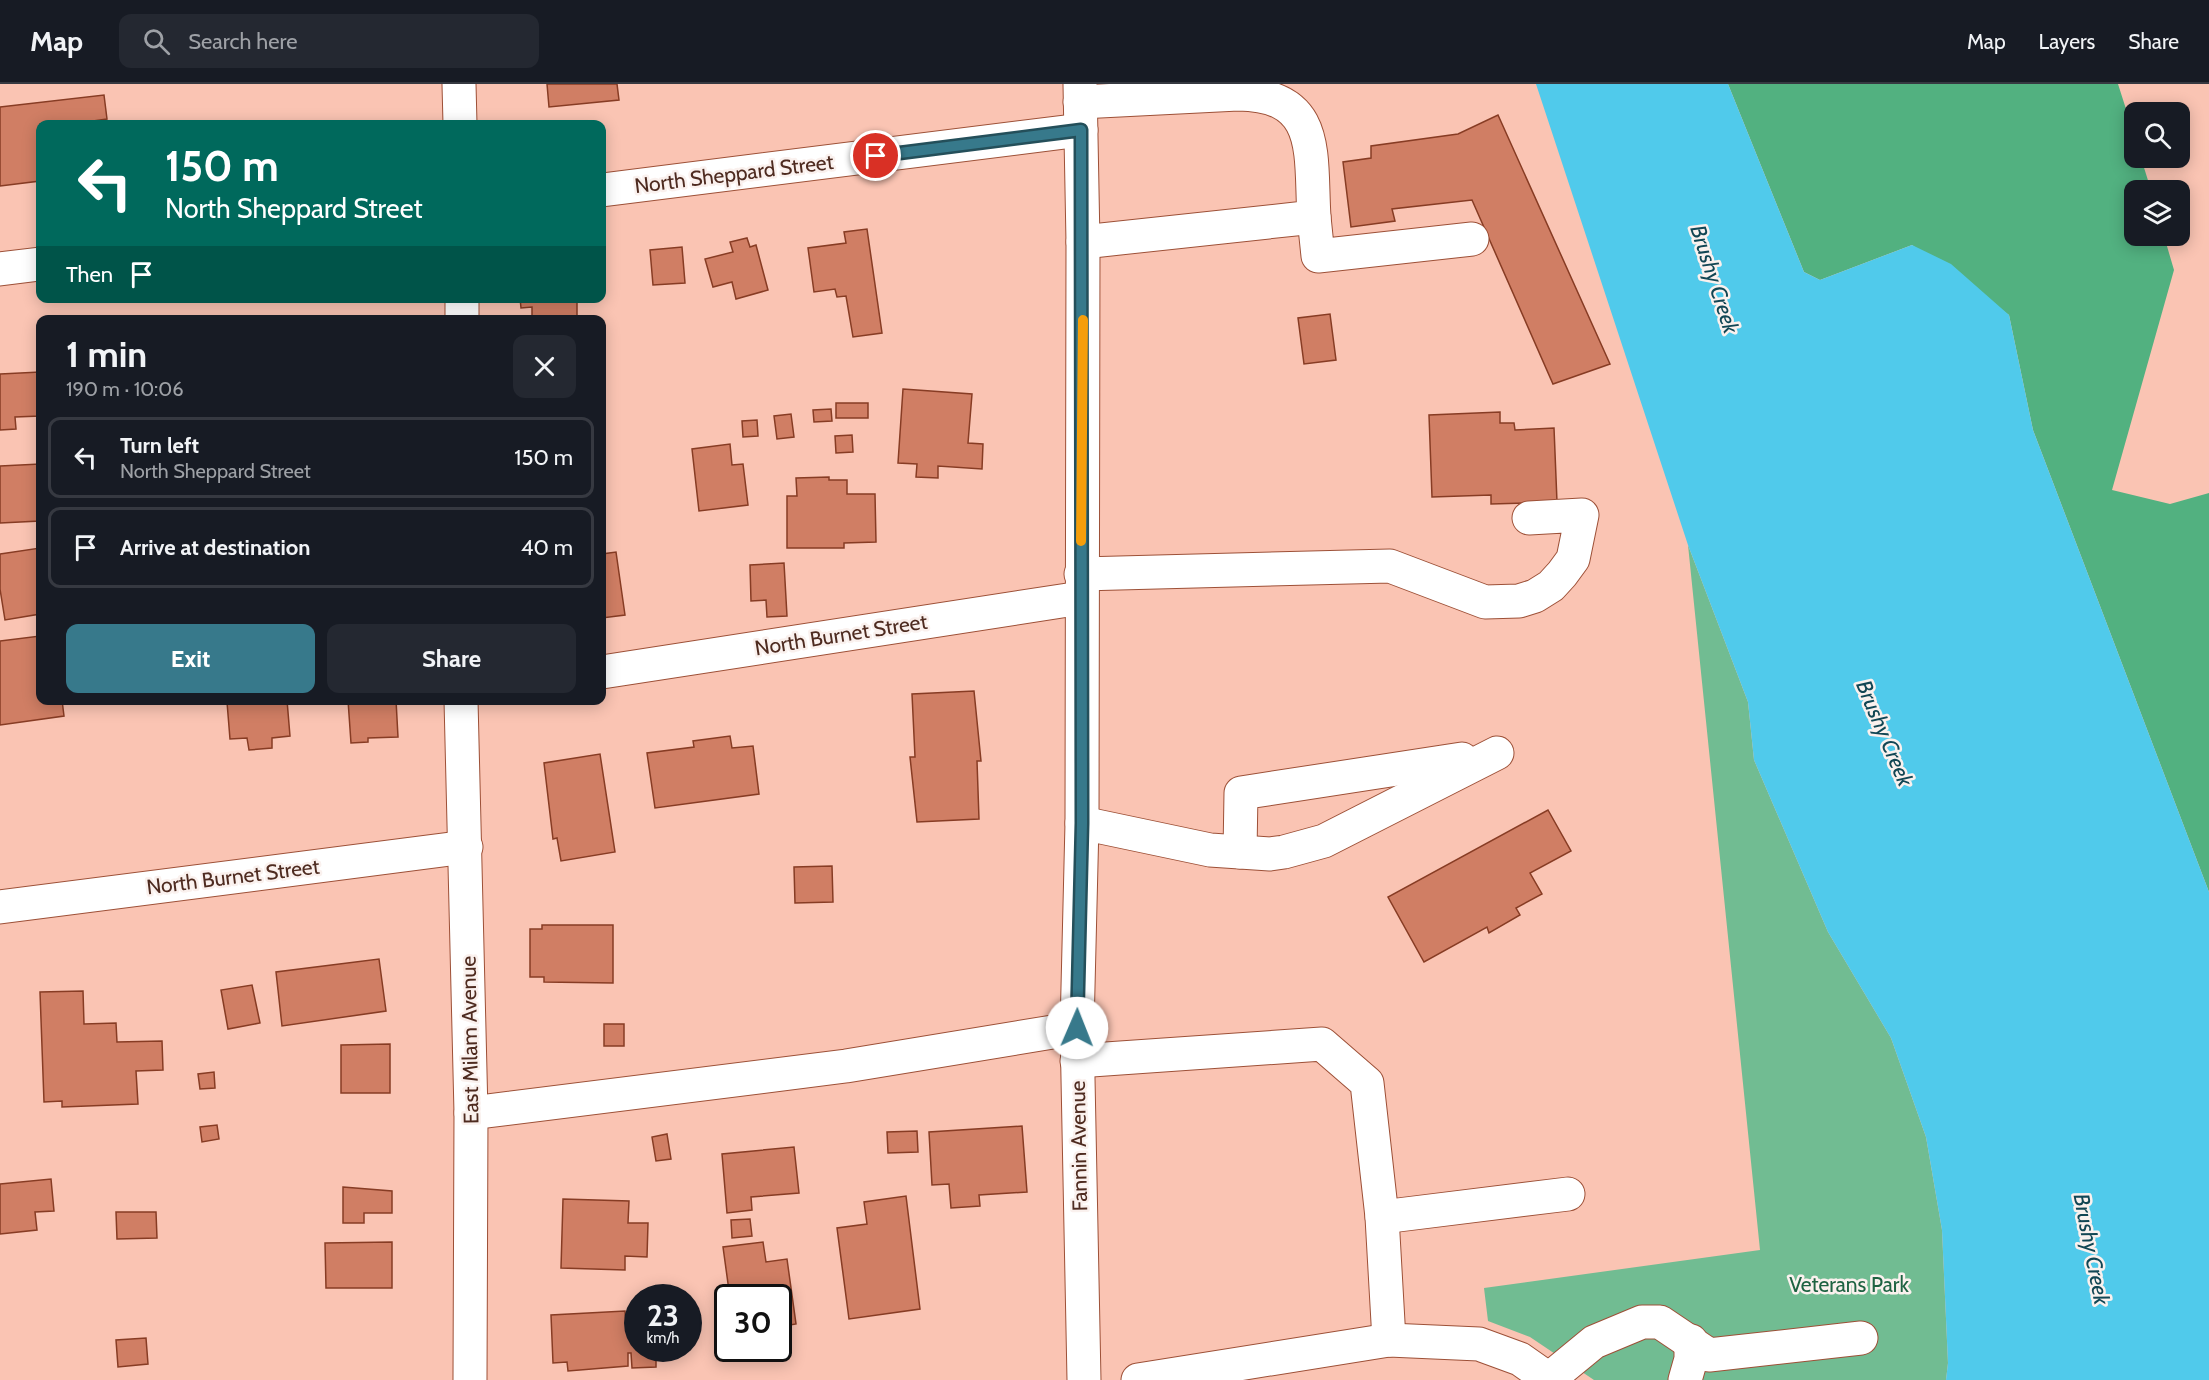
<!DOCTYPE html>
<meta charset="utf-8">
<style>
body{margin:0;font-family:Cabin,sans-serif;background:#242831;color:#f1f3f6;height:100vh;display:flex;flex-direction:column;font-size:22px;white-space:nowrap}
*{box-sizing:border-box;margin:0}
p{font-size:20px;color:#9ea1a6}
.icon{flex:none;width:33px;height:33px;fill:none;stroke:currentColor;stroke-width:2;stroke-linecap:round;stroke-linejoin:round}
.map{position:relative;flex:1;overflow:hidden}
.sheet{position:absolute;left:36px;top:231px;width:570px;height:390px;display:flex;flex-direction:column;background:#171b24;border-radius:12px;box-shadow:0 3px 15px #0003}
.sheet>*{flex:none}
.guide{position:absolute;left:36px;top:36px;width:570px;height:183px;border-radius:12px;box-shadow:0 3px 15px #0003;background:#00695c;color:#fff;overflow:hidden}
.fabs{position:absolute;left:2124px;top:18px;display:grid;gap:12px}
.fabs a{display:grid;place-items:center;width:66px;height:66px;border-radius:12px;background:#171b24;box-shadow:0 3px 15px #0003;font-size:30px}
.speed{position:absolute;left:624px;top:1200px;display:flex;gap:12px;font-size:30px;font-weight:700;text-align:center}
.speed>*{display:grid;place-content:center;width:78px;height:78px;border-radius:50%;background:#171b24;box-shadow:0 3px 15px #0003;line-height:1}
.speed small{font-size:15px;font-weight:400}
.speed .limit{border:3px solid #111;border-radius:9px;background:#fff;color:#111}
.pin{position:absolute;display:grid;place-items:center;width:51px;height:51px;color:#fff;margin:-26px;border:3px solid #fff;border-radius:50%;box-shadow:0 2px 6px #0007}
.me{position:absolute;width:66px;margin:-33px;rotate:1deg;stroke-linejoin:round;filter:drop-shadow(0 0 4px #0008)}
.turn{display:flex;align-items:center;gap:21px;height:126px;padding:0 30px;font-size:27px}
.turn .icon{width:78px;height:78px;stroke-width:2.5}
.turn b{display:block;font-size:42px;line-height:51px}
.then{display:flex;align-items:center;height:57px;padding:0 30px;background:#0003;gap:12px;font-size:22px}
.round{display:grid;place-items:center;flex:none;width:63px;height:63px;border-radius:12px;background:#242831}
.overview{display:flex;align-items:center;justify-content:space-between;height:102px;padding:0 30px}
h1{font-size:36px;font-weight:700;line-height:45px}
.action{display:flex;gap:12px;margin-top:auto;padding:12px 30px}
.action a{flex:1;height:69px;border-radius:12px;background:#37798b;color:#fff;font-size:24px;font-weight:700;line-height:69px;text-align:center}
.action a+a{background:#242831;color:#f1f3f6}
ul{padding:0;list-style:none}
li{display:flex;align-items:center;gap:18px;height:81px;margin:0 12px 9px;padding:0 18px;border:3px solid #363941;border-radius:12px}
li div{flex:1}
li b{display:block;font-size:22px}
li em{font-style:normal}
header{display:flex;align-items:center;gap:36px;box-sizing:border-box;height:84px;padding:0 30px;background:#171b24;border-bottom:2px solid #363941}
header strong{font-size:28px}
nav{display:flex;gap:33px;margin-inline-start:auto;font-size:21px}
.search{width:420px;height:54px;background:#242831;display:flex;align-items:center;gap:15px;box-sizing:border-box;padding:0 21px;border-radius:12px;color:#9ea1a6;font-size:22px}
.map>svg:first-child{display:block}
.green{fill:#71bc92}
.forest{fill:#52b180}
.water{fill:#50caeb}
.building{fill:#d07e64;stroke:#873c24;stroke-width:1.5}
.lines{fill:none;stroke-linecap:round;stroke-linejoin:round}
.minor-casing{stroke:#9d5037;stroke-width:35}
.minor{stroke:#fff;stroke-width:33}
.route-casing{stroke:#244f5a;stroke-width:15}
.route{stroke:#37798b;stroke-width:10}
.slow{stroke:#f59e0b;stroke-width:10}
.labels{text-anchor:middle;stroke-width:5;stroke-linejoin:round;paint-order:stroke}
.street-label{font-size:21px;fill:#4e2b20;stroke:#faf1ee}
.park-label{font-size:21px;fill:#1e6342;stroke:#faf1ee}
.water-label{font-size:22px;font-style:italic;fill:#114654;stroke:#faf1ee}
</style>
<header>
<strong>Map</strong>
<div class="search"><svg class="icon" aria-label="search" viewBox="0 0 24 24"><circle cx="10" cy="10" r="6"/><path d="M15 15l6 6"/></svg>Search here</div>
<nav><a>Map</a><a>Layers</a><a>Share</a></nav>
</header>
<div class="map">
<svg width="2209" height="1296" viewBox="0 0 2209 1296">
<rect width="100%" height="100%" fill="#fac4b3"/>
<polygon class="green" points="1688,461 1748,618 1754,676 1828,848 1891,954 1926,1053 1942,1146 1948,1279 1946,1296 1594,1296 1530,1253 1488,1237 1484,1204 1760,1166"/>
<polygon class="forest" points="1728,0 2118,0 2134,50 2134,74 2141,74 2151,106 2134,106 2134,152 2164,152 2174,186 2112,406 2170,420 2209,409 2209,808 2033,346 2009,231 1912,161 1820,196 1804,188"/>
<polygon class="water" points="1536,0 1728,0 1804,188 1820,196 1912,161 1951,180 2009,231 2033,346 2209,808 2209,1296 1946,1296 1948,1279 1942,1146 1926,1053 1891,954 1828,848 1754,676 1748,618 1688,461"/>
<g class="building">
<polygon points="547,0 617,0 619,16 549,23"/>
<polygon points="104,11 107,35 72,40 40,40 40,97 0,102 0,23"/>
<polygon points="1498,31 1610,280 1553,300 1472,116 1392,125 1395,137 1351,143 1343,78 1371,74 1371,62 1458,50"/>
<polygon points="867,145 882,249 853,253 846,212 837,213 835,205 814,208 808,164 846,159 844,148"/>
<polygon points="747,154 750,163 756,161 768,206 736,215 732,198 713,203 705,175 733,168 730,158"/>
<polygon points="682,163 685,199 653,201 650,166"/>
<polygon points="520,214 577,214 577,236 532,236 532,223 521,224"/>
<polygon points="1330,230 1336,276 1304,280 1298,234"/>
<polygon points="40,288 40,332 15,333 16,345 0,346 0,290"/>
<polygon points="903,305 972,310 968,359 983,360 982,385 938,382 938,394 916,393 917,380 898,379"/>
<rect x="836" y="319" width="32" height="15"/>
<polygon points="831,325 832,337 814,338 813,326"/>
<polygon points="1500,328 1500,339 1514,339 1515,346 1554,344 1557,418 1491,420 1491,411 1432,413 1429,331"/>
<polygon points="791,330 794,353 777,355 774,332"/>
<polygon points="757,336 758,352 743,353 742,337"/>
<polygon points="852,351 853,368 836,369 835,352"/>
<polygon points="730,360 732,381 743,380 748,421 699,427 692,365"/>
<polygon points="40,380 40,437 0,439 0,382"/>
<polygon points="829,393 829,396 847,396 847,410 875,410 876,458 844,459 844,464 787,464 787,412 797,412 796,394"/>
<polygon points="40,464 40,530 5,536 0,505 0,470"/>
<polygon points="616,468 625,531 602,534 602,470"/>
<polygon points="784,479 787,532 767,533 766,516 751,517 750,481"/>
<polygon points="40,552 40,616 62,616 64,632 0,641 0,557"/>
<polygon points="974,607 981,677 977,677 979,735 917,738 910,673 915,673 912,610"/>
<polygon points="287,616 290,652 272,654 272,664 249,666 247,654 230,655 227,618"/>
<polygon points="348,616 396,616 398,653 368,654 368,658 351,659"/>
<polygon points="730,652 732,664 753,662 759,710 655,724 647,669 694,663 693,657"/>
<polygon points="600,670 615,768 561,777 557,754 553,755 544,679"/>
<polygon points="1548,726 1571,767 1530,789 1542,810 1516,824 1520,831 1489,849 1487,843 1424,878 1388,813"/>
<polygon points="832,782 833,818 795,819 794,783"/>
<polygon points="542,841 613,841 613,899 544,898 544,893 530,893 530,845 542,845"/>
<polygon points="379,875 386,927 282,942 276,888"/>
<polygon points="252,901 260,939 228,945 221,906"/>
<polygon points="83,907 84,940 116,939 117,958 162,957 163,986 136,987 138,1020 62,1023 62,1017 44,1018 40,908"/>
<rect x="604" y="940" width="20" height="22"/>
<polygon points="390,960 390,1009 341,1009 341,961"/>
<polygon points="214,988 215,1004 200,1005 198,990"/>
<polygon points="217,1041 219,1055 202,1058 200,1043"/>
<polygon points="1022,1042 1027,1108 979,1111 980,1122 951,1124 949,1100 932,1101 929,1048"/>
<polygon points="917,1047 918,1068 888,1069 887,1048"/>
<polygon points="667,1050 671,1075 656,1077 652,1053"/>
<polygon points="794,1063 799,1109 751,1113 752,1126 727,1129 722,1070"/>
<polygon points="51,1095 54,1127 35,1128 37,1146 0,1150 0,1100"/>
<polygon points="343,1103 392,1107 392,1129 364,1129 364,1139 343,1139"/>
<polygon points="906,1112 920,1225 849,1235 837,1144 867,1140 864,1118"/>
<polygon points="563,1115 629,1117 628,1139 648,1139 647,1173 625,1172 625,1186 561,1184"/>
<polygon points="116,1128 156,1128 157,1154 117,1155"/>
<polygon points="750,1135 752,1152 732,1154 731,1136"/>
<polygon points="392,1158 392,1204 326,1204 325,1159"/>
<polygon points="763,1158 766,1178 787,1175 796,1240 778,1243 778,1214 730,1214 723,1163"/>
<polygon points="625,1227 626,1241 638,1240 638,1264 656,1264 656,1283 632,1284 631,1269 628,1269 628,1282 568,1287 567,1278 553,1279 551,1231"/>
<polygon points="146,1254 148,1280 118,1283 116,1256"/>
</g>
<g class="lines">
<g class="minor-casing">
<g id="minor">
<polyline points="459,0 460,40"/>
<polyline points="1080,0 1083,158 1082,739 1077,944 1084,1296"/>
<path d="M 1080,18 L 1238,10 C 1322,11 1310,70 1314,133 L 1083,158"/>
<polyline points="602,106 1081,46"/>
<polyline points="1314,133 1318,172 1472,155"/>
<polyline points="0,185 40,180"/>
<polyline points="462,236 462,214"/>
<polyline points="1081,490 1390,482 1485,518 1519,517 1535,512 1551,502 1562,490 1573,475 1582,431 1529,434"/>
<polyline points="602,588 1081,514"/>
<polyline points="461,616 471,1029 470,1296"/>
<polyline points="1082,739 1210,766 1270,770 1284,768 1324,757 1497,669"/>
<polyline points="1240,768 1241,709 1462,675"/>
<polyline points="0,823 466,763"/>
<polyline points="1077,977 1322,960 1367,999 1382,1133 1389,1256"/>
<polyline points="471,1029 846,982 1077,944"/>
<polyline points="1382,1133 1568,1110"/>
<polyline points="1549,1295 1594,1258 1642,1238 1660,1238 1709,1271 1861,1254"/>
<polyline points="1138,1296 1389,1256 1479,1260 1520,1275 1550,1296"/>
<polyline points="1685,1296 1691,1275 1691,1257"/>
</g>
</g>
<use href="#minor" class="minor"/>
</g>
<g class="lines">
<g class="route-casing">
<polyline id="route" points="876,72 1081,46 1082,739 1077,944"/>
</g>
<use href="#route" class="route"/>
<polyline class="slow" points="1081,457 1083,236"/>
</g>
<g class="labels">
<g class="street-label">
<text transform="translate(734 90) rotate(-7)" y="7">North Sheppard Street</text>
<text transform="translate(841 551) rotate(-9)" y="7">North Burnet Street</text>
<text transform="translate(233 793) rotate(-7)" y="7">North Burnet Street</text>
<text transform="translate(470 956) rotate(-91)" y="7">East Milam Avenue</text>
<text transform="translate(1079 1062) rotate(-91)" y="7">Fannin Avenue</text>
</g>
<g class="park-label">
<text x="1849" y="1208">Veterans Park</text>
</g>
<g class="water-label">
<text transform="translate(1715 195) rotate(72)" y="8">Brushy Creek</text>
<text transform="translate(1885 649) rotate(67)" y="8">Brushy Creek</text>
<text transform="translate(2092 1165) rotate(79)" y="8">Brushy Creek</text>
</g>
</g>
</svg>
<div class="fabs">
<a><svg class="icon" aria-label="search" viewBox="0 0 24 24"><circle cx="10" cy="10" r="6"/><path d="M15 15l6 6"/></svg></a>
<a><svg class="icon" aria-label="layers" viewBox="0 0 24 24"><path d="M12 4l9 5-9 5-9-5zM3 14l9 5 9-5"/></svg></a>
</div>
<div class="speed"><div>23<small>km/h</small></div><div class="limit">30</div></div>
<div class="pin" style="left:876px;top:72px;background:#d93025"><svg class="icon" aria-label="arrive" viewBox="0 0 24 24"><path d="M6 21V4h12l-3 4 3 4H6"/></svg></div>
<svg class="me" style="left:1077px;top:944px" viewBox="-20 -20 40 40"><circle r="19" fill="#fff"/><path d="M0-13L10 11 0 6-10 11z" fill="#37798b"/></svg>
<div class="guide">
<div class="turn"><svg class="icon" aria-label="left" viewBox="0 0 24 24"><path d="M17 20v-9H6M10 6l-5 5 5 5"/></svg><div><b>150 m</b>North Sheppard Street</div></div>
<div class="then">Then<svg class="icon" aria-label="arrive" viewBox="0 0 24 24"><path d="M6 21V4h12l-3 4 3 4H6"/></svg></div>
</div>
<section class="sheet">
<div class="overview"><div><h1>1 min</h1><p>190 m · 10:06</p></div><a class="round"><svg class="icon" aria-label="close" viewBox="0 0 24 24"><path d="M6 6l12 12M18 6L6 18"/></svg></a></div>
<ul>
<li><svg class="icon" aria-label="left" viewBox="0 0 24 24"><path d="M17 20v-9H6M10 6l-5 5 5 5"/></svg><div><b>Turn left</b><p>North Sheppard Street</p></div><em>150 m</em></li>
<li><svg class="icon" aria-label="arrive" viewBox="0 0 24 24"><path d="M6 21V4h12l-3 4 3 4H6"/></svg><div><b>Arrive at destination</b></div><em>40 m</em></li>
</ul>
<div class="action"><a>Exit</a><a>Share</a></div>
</section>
</div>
